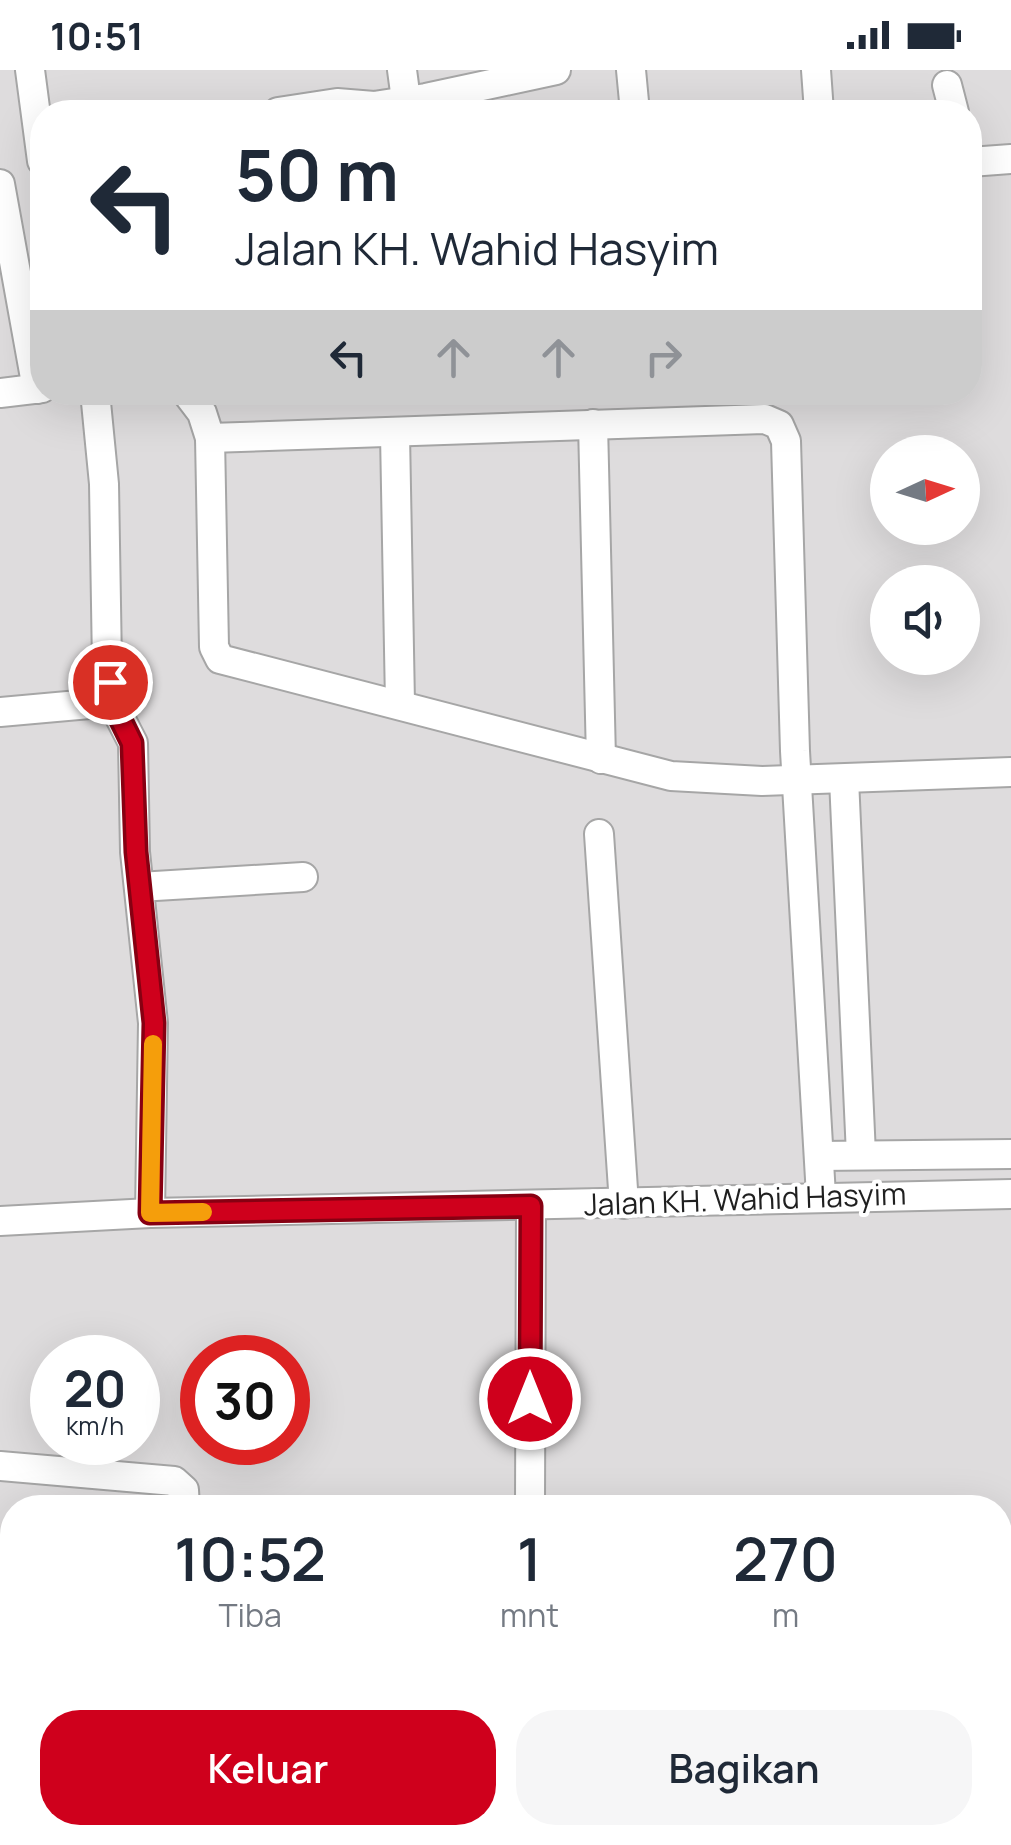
<!DOCTYPE html>
<html lang="id">
<style>
body{margin:0;font-family:Manrope,sans-serif;background:#f6f6f7;color:#1f2937;height:100vh;display:flex;flex-direction:column;font-size:38px;white-space:nowrap}
*{box-sizing:border-box;margin:0}
p{font-size:32px;color:#747a83}
.icon{flex:none;width:55px;height:55px;fill:none;stroke:currentColor;stroke-width:2;stroke-linecap:round;stroke-linejoin:round}
.map{position:relative;flex:1;overflow:hidden}
.sheet{position:absolute;left:0px;top:1425px;width:1012px;height:350px;display:flex;flex-direction:column;background:#fff;border-radius:40px 40px 0 0;box-shadow:0 10px 40px #0002}
.sheet>*{flex:none}
.banner{position:absolute;left:30px;top:30px;width:952px;height:305px;border-radius:40px;box-shadow:0 10px 40px #0002;background:#fff;color:#1f2937;overflow:hidden}
.needle{width:65px;rotate:86deg}
.tools{position:absolute;left:870px;top:365px;display:grid;gap:20px}
.tools a{display:grid;place-items:center;width:110px;height:110px;border-radius:50%;background:#fff;box-shadow:0 10px 40px #0002;font-size:50px}
.speed{position:absolute;left:30px;top:1265px;display:flex;gap:20px;font-size:50px;font-weight:700;text-align:center}
.speed>*{display:grid;place-content:center;width:130px;height:130px;border-radius:50%;background:#fff;box-shadow:0 10px 40px #0002;line-height:1}
.speed small{font-size:25px;font-weight:400}
.speed .limit{border:15px solid #d22;background:#fff;color:#111}
.pin{position:absolute;display:grid;place-items:center;width:85px;height:85px;color:#fff;margin:-42px;border:5px solid #fff;border-radius:50%;box-shadow:0 2px 10px #0007}
.me{position:absolute;width:110px;margin:-55px;rotate:0deg;stroke-linejoin:round;filter:drop-shadow(0 0 8px #0008)}
.turn{display:flex;align-items:center;gap:35px;height:210px;padding:0 40px;font-size:45px}
.turn .icon{width:130px;height:130px;stroke-width:2.5}
.turn b{display:block;font-size:70px;line-height:85px}
.lanes{display:flex;align-items:center;height:95px;padding:0 40px;background:#0003;justify-content:center;gap:50px;direction:ltr}
.lanes .off{opacity:.35}
.eta{display:flex;justify-content:space-evenly;align-items:center;height:170px;text-align:center}
.eta b{font-size:60px;font-weight:600;line-height:70px}
.button{display:flex;gap:20px;margin-top:auto;padding:20px 40px}
.button a{flex:1;height:115px;border-radius:40px;background:#cf001c;color:#fff;font-size:40px;font-weight:600;line-height:115px;text-align:center}
.button a+a{background:#f6f6f7;color:#1f2937}
.status{display:flex;justify-content:space-between;align-items:center;height:70px;padding:0 50px;background:#fff;direction:ltr}
.status svg{height:28px;fill:currentColor}
.map>svg:first-child{display:block}
.residential{fill:#dedcdd;fill-rule:evenodd}
.lines{fill:none;stroke-linecap:round;stroke-linejoin:round}
.minor-casing{stroke:#a6a6a6;stroke-width:32}
.minor{stroke:#fff;stroke-width:28}
.route-casing{stroke:#870012;stroke-width:25}
.route{stroke:#cf001c;stroke-width:18}
.slow{stroke:#f59e0b;stroke-width:18}
.labels{text-anchor:middle;stroke-width:8;stroke-linejoin:round;paint-order:stroke}
.street-label{font-size:30px;fill:#1f1f1f;stroke:#fff}
</style>
<div class="status"><b>10:51</b><svg viewBox="0 0 49 12"><path d="M0 12V9h3v3zM5 12V6h3v6zM10 12V3h3v9zM15 12V0h3v12zM26 1h20v11H26zM47 4h2v5h-2z"/></svg></div>
<div class="map">
<svg width="1011" height="1775" viewBox="0 0 1011 1775">
<rect width="100%" height="100%" fill="#f1ebe5"/>
<path class="residential" d="M 0,0 L 1011,0 L 1011,1775 L 0,1775 ZM 42,42 L 970,42 L 970,322 L 42,322 ZM 888,382 L 962,382 L 962,458 L 888,458 ZM 888,512 L 962,512 L 962,588 L 888,588 ZM 52,1288 L 138,1288 L 138,1372 L 52,1372 ZM 202,1288 L 288,1288 L 288,1372 L 202,1372 ZM 12,1438 L 1000,1438 L 1000,1762 L 12,1762 Z"/>
<g class="lines">
<g class="minor-casing">
<g id="minor">
<polyline points="30,0 42,91"/>
<polyline points="402,0 406,30"/>
<polyline points="631,0 635,42"/>
<polyline points="816,0 819,42"/>
<polyline points="947,15 954,42"/>
<polyline points="278,42 337,33 374,36 426,28 556,0"/>
<polyline points="970,92 1011,89"/>
<polyline points="0,114 37,319"/>
<polyline points="95,322 104,414 107,594 112,632 133,673 135,782 153,953 150,1143"/>
<polyline points="186,322 202,343 210,368 765,349 779,355 786,371 795,681 821,1126"/>
<polyline points="0,323 42,318"/>
<polyline points="593,354 601,689"/>
<polyline points="395,364 400,633"/>
<polyline points="210,368 214,577 220,589 671,706 762,711 1011,702"/>
<polyline points="0,642 112,632"/>
<polyline points="844,709 861,1085"/>
<polyline points="599,764 624,1134"/>
<polyline points="139,817 303,807"/>
<polyline points="819,1086 1011,1084"/>
<polyline points="0,1151 150,1143 1011,1124"/>
<polyline points="0,1396 174,1411 184,1420 185,1438"/>
<polyline points="530,1438 531,1136"/>
<polyline points="0,1512 12,1513"/>
<polyline points="0,1632 12,1633"/>
<polyline points="1000,1747 1011,1748"/>
<polyline points="165,1762 167,1775"/>
<polyline points="513,1775 513,1762"/>
</g>
</g>
<use href="#minor" class="minor"/>
</g>
<g class="lines">
<g class="route-casing">
<polyline id="route" points="110,612 112,632 132,673 136,782 154,953 150,1143 531,1136 530,1329"/>
</g>
<use href="#route" class="route"/>
<polyline class="slow" points="153,974 150,1143 203,1142"/>
</g>
<g class="labels">
<g class="street-label">
<text transform="translate(745 1130) rotate(-2)" y="10">Jalan KH. Wahid Hasyim</text>
</g>
</g>
</svg>
<div class="tools">
<a><svg class="needle" viewBox="-14 -14 28 28"><path d="M0-13l5 13h-10z" fill="#e53935"/><path d="M0 13l5-13h-10z" fill="#747a83"/></svg></a>
<a><svg class="icon" aria-label="sound" viewBox="0 0 24 24"><path d="M4 9h4l5-4v14l-5-4H4zM17 9q2 3 0 6"/></svg></a>
</div>
<div class="speed"><div>20<small>km/h</small></div><div class="limit">30</div></div>
<div class="pin" style="left:110px;top:612px;background:#d93025"><svg class="icon" aria-label="arrive" viewBox="0 0 24 24"><path d="M6 21V4h12l-3 4 3 4H6"/></svg></div>
<svg class="me" style="left:530px;top:1329px" viewBox="-20 -20 40 40"><circle r="17" fill="#cf001c" stroke="#fff" stroke-width="3"/><path d="M0-11L8 9 0 5-8 9z" fill="#fff"/></svg>
<div class="banner">
<div class="turn"><svg class="icon" aria-label="left" viewBox="0 0 24 24"><path d="M17 20v-9H6M10 6l-5 5 5 5"/></svg><div><b>50 m</b>Jalan KH. Wahid Hasyim</div></div>
<div class="lanes"><svg class="icon" aria-label="left" viewBox="0 0 24 24"><path d="M17 20v-9H6M10 6l-5 5 5 5"/></svg><svg class="icon off" aria-label="ahead" viewBox="0 0 24 24"><path d="M12 20V5M6 11l6-6 6 6"/></svg><svg class="icon off" aria-label="ahead" viewBox="0 0 24 24"><path d="M12 20V5M6 11l6-6 6 6"/></svg><svg class="icon off" aria-label="right" viewBox="0 0 24 24"><path d="M7 20v-9h11M14 6l5 5-5 5"/></svg></div>
</div>
<section class="sheet">
<div class="eta">
<div><b>10:52</b><p>Tiba</p></div>
<div><b>1</b><p>mnt</p></div>
<div><b>270</b><p>m</p></div>
</div>
<div class="button"><a>Keluar</a><a>Bagikan</a></div>
</section>
</div>
